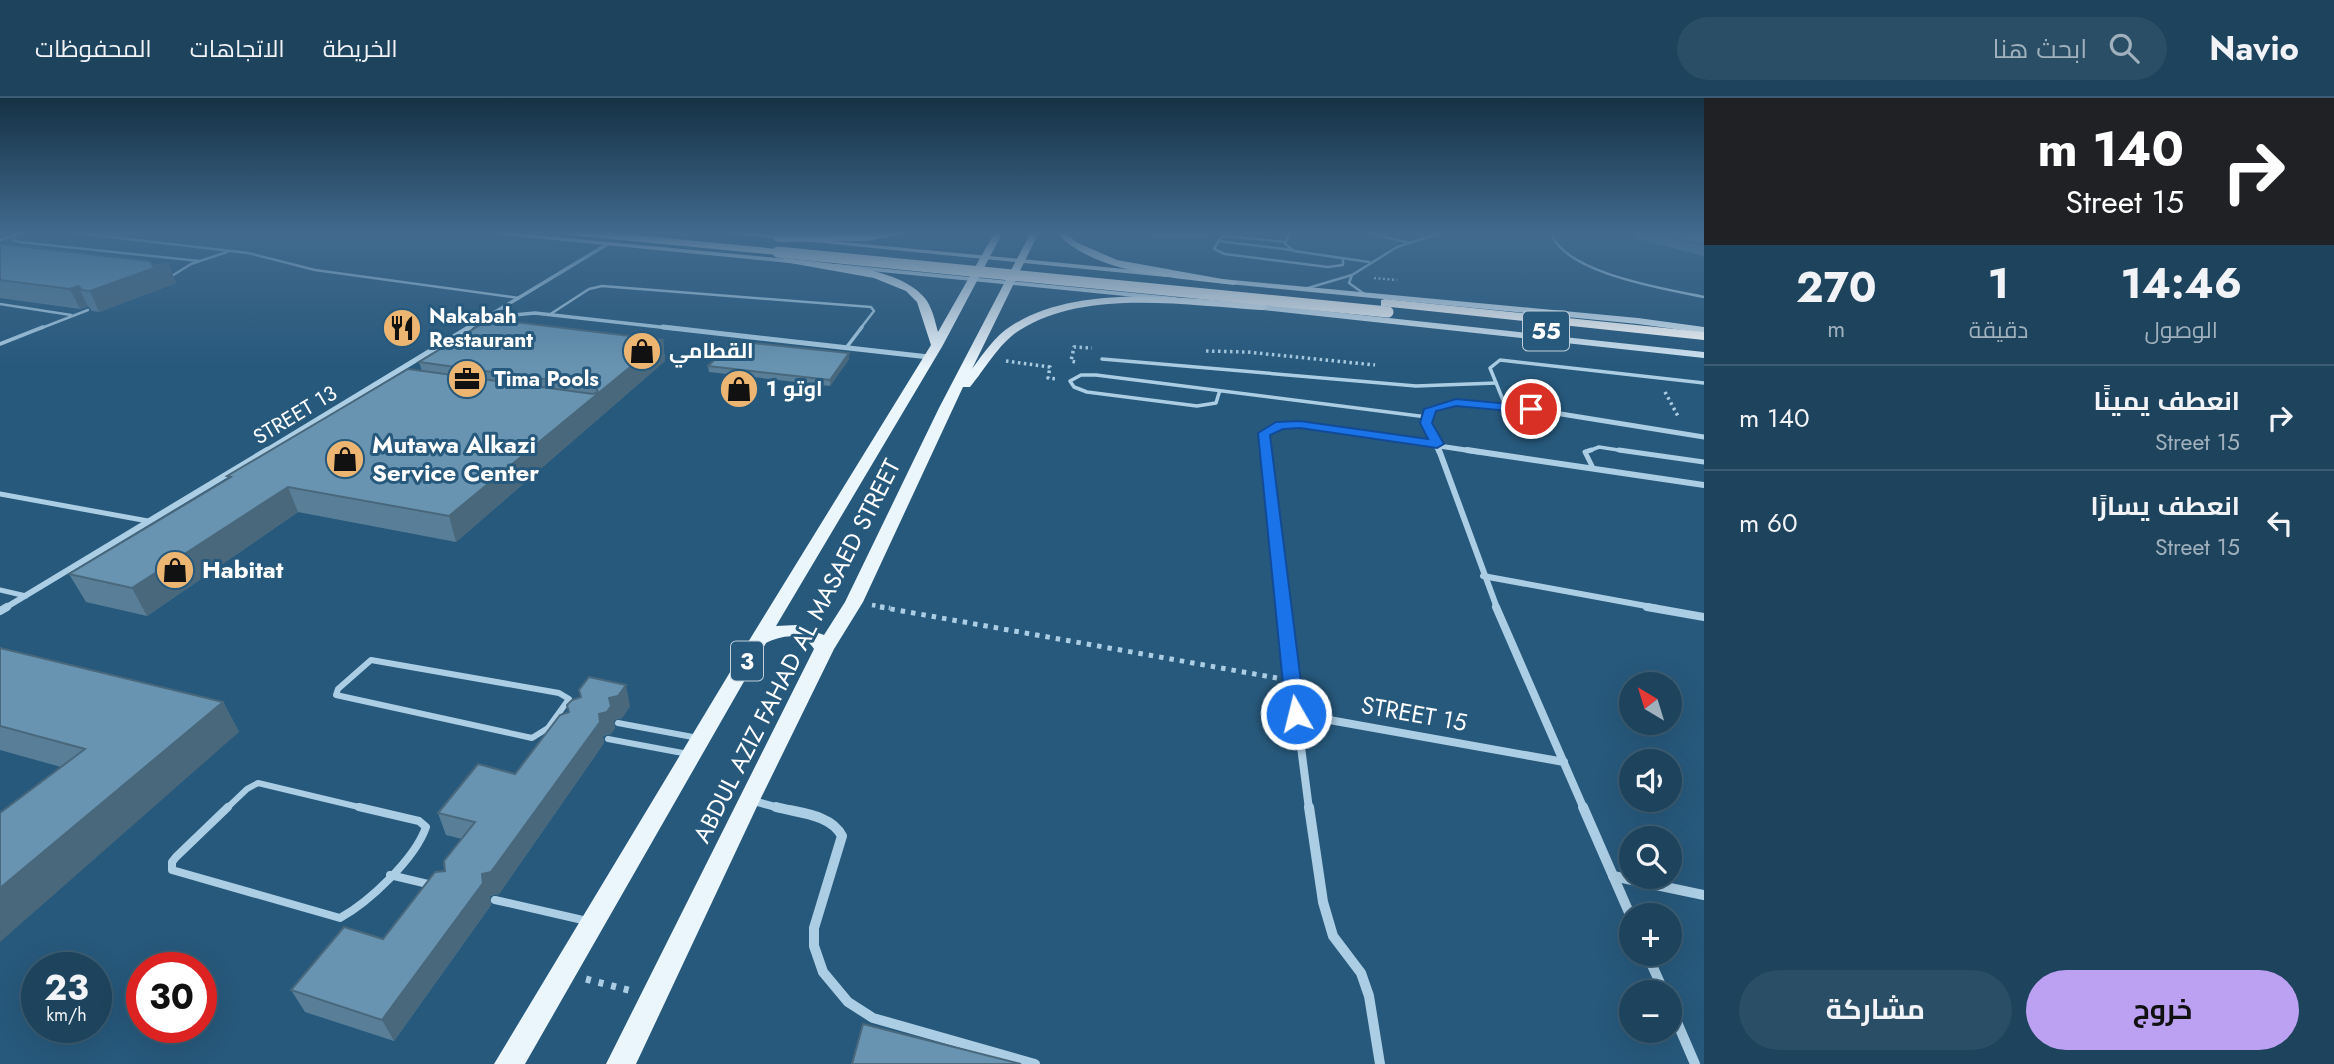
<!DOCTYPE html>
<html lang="ar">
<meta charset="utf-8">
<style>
body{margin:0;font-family:Jost,Cairo,sans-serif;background:#2a4e66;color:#f1f3f6;direction:rtl;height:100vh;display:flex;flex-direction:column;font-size:26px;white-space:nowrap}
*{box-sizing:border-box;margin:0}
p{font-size:23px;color:#a0b0bc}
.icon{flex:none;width:38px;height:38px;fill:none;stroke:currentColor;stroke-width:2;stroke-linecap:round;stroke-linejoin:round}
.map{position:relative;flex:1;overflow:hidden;direction:ltr}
.drawer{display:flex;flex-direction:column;background:#1d435d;width:630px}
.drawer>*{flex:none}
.banner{background:#202124;color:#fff;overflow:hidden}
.needle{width:46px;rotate:322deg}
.tools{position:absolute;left:1619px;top:574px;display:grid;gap:14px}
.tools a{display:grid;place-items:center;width:63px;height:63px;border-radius:50%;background:#1d435d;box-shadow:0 7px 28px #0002,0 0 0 2px #3b5c72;font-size:35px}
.speed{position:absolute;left:21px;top:854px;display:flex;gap:14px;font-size:35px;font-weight:700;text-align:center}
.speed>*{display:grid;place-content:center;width:91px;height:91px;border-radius:50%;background:#1d435d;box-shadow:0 7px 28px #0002,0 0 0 2px #3b5c72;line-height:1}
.speed small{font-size:18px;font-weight:400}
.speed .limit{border:10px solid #d22;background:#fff;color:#111}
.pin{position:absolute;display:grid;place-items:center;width:60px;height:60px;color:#fff;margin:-30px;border:4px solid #fff;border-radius:50%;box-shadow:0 2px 7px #0007}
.me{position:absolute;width:77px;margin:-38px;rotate:352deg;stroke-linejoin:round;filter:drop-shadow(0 0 5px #0008)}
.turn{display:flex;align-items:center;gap:24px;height:147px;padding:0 35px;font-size:32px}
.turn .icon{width:91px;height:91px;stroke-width:2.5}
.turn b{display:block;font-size:49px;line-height:60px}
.eta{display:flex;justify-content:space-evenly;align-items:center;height:119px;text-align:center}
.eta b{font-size:42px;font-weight:700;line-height:49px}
.primary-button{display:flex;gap:14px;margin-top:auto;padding:14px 35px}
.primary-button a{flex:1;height:80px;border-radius:42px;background:#bca0f2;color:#111;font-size:28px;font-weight:700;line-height:80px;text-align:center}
.primary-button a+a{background:#2a4e66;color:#f1f3f6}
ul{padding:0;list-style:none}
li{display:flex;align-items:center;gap:21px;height:105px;padding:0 35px;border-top:2px solid #3b5c72}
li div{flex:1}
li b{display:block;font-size:26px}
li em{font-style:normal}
header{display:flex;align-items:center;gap:42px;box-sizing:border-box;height:98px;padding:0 35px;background:#1d435d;border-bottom:2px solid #3b5c72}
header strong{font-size:33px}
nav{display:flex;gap:38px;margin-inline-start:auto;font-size:24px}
.search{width:490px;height:63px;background:#2a4e66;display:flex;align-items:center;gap:18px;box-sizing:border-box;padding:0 24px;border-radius:38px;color:#a0b0bc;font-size:26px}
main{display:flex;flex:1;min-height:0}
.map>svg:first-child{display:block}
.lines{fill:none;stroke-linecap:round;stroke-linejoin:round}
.path-far4{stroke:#accee4;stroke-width:2.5;stroke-dasharray:2 2.5;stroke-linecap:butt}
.path-far3{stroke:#accee4;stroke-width:3.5;stroke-dasharray:2.5 3.5;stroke-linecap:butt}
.path-far2{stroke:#accee4;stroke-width:4.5;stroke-dasharray:3.5 5;stroke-linecap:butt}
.path-far1{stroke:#accee4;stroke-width:5;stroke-dasharray:4.5 6;stroke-linecap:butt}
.path{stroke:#accee4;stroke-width:7;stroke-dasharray:5 8;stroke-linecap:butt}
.lane-far4{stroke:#accee4;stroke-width:2.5}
.lane-far3{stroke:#accee4;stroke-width:3.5}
.lane-far2{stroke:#accee4;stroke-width:5}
.lane-far1{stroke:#accee4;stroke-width:6}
.lane{stroke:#accee4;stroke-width:8}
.street-far4{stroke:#accee4;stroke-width:3.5}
.street-far3{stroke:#accee4;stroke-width:5}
.street-far2{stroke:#accee4;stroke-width:6}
.street-far1{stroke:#accee4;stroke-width:8}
.street{stroke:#accee4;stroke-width:10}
.secondary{fill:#d4e7f4;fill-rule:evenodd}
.primary{fill:#ebf5fc;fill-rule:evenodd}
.highway{fill:#fff;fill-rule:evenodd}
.highway-bridge{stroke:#fff;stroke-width:11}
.wall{fill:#597f98}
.shaded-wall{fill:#49687c}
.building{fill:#6894b1;stroke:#49687c;stroke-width:2}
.route{fill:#1a73e8;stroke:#114b97;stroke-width:2}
.labels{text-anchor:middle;stroke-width:6;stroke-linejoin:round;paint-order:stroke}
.far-poi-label{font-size:21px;font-weight:bold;fill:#fff;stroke:#27597c;text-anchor:start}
.far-street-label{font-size:21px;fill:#fff;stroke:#27597c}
.shield{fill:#27597c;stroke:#becdd8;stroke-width:2}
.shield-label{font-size:23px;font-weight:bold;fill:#fff}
.poi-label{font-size:24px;font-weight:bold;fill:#fff;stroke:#27597c;text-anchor:start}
.street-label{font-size:24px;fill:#fff;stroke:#27597c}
</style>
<header>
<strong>Navio</strong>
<div class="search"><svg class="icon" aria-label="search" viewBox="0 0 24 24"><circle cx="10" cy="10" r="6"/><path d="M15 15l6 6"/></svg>ابحث هنا</div>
<nav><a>الخريطة</a><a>الاتجاهات</a><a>المحفوظات</a></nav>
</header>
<main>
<section class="drawer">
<div class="banner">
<div class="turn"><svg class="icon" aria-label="right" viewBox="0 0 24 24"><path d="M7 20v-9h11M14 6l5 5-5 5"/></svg><div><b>140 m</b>Street 15</div></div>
</div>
<div class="eta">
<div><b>14:46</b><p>الوصول</p></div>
<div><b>1</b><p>دقيقة</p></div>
<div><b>270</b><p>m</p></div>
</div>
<ul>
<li><svg class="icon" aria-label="right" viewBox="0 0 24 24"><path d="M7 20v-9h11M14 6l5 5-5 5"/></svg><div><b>انعطف يمينًا</b><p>Street 15</p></div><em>140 m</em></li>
<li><svg class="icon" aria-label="left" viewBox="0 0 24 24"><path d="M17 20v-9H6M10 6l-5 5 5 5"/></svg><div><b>انعطف يسارًا</b><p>Street 15</p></div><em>60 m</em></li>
</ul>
<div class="primary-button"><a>خروج</a><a>مشاركة</a></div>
</section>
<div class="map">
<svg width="1704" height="966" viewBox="0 0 1704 966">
<rect width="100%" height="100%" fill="#27597c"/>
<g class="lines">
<polyline class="path-far4" points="1374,180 1397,182"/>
<g class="path-far3">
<polyline points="1206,253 1247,254 1375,267"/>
<polyline points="1006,263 1050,269 1048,280 1057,281"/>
<polyline points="1075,264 1071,263 1074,249 1092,250"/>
<polyline points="1665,294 1679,320"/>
</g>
<polyline class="path-far2" points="872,507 890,510"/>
<polyline class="path-far1" points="880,509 1277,580"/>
<polyline class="path" points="586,881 632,893"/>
<g class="lane-far4">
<polyline points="68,134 248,155 315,172 519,200"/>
<polyline points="1290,134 1285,146 1294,153 1369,164"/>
<polyline points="1364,134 1410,145"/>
<path d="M 1551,134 C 1562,175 1666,191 1704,199"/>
<polyline points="14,138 13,142 19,144 199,163"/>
<polyline points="0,142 26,134"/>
<polyline points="1218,143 1292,152"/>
<polyline points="1286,144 1226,138 1221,139 1214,151 1225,156 1328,169 1343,167 1343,161"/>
<polyline points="1352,177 1349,185 1363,195"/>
<polyline points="167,181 191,166 227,154"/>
<polyline points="1308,190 1352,177 1397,149 1443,134"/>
<polyline points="0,206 71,217"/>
<polyline points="549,217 589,191 602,188 871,209 874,213 860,231"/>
<polyline points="39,231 88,212"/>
</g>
<g class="lane-far3">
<polyline points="0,246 43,229"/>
<polyline points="846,250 862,229"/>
<polyline points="1102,261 1416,288 1496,285"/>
<polyline points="1219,295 1216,305 1197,308 1087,294 1074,289 1070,283 1081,277 1096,277 1427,319"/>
<polyline points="1505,307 1490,270 1500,262 1704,285"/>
<polyline points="1586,354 1599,349 1631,354"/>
</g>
<g class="lane-far2">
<polyline points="1591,352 1585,354 1593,370"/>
<polyline points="1619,352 1704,364"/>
<polyline points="0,396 148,423"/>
<polyline points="0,492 26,498"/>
</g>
<g class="lane-far1">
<polygon points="371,562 559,595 569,601 548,630 532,640 336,597 338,591"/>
<polyline points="618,625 698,640"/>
<polyline points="608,641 688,656"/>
<polyline points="226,711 247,691 258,685 367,711"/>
</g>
<g class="lane">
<path d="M 228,709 L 176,759 L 172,764 L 172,772 L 340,820 C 369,804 415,761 426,729 L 419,723 L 359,709"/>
<polyline points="390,777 432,787"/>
<polyline points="495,802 587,823"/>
</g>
<g class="street-far4">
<polyline points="491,219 535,215 678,231"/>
<polyline points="467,231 606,147"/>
</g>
<g class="street-far3">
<polyline points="663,229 929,259"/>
<polyline points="264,354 470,229"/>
<polyline points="1266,354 1264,335 1281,327 1300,327 1479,354"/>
<polyline points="1439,354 1426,325 1430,311 1456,305 1505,307 1704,339"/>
</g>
<g class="street-far2">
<polyline points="1266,352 1283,510"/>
<polyline points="1439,352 1497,510"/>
<polyline points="1467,352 1704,387"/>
<polyline points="1483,478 1657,510"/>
<polyline points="5,510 267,352"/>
</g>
<g class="street-far1">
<polyline points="1283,509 1309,711"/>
<polyline points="1496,509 1584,711"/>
<polyline points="1647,509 1704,519"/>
<polyline points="0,513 7,509"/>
<polyline points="1296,616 1564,664"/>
<polyline points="750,702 783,711"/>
</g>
<g class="street">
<path d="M 776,709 C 798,715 831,716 842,738 L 814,830 L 814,848 L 823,874 L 848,904 L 873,920 L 1035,966"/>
<polyline points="1309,709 1323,804 1333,838 1361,875 1369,898 1380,966"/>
<polyline points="1583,709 1631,819"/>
<polyline points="1613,778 1704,797"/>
<polyline points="1647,856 1664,894"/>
<polyline points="1670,908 1695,966"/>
</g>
<g class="secondary">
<polygon points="473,134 502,134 799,162 803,164 799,166"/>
<polygon points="711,134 739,134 1166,175 1170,177 1166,179"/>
<polygon points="837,166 1175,199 1179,201 1175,203 840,170 837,170"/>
<polygon points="1222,181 1638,220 1704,229 1704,235 1638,226 1219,185 1219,181"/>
<polygon points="1248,205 1704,254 1704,260 1245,210 1245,206"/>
</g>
<g class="primary">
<polygon points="890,134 917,134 866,143 777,144 773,141 777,138 866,137"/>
<path d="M 995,134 L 1003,134 L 943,247 L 776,528 L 797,527 L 824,537 L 845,504 L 939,310 L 1031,134 L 1039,134 L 972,271 C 983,256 995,238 1011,228 C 1080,184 1186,201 1263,206 L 1268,209 L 1263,212 C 1188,208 1086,190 1020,232 C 999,245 986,270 970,289 L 963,289 L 863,504 L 834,551 L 760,702 L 636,966 L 606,966 L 814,551 C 803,533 782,537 766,545 L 525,966 L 494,966 L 750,541 L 931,247 L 917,204 L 906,193 L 874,180 L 779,163 L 784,160 C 822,165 898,168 924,199 C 932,208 935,223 938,234 Z"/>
<path d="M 1056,134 L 1065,134 L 1076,144 L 1117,162 L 1239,184 L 1234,187 C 1180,180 1094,177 1056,134 Z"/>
</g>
<g class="highway">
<polygon points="564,134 605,134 778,151 784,154 778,157 569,137"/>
<polygon points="1385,201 1704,234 1704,242 1381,208 1381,202"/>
</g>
<polyline class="highway-bridge" points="778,154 1388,214"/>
</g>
<g class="wall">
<polygon points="1150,134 1209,134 1208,141 1154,140"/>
<polygon points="1639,134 1704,134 1704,158 1636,141"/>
<polygon points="0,146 153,168 168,165 176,185 99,214 92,213 88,208 80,211 0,200"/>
<polygon points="663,242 665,263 456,444 298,414 147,518 86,504 69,476 228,381 227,378 422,273 419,264"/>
<polygon points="849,255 849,261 830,288 709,274 708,268"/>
<polygon points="0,550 223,604 239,634 61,669 0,652"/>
<polygon points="630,608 622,620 614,622 615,630 611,636 603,638 604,645 499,796 490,798 491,807 394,943 305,914 291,892 383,841 445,773 462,741 446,737 438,715 515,676"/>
</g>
<g class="shaded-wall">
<polygon points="168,165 176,185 99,214 90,193"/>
<polygon points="78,188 88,208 80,211 70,191"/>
<polygon points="663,242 665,263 456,444 449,418"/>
<polygon points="849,255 849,261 830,288 830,282"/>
<polygon points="288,389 298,414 147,518 132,490"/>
<polygon points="626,587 630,608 622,620 614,622 615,630 611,636 603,638 604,645 499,796 490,798 491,807 394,943 382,922 482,776 599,616 609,600"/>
<polygon points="223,604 239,634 0,844 0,790"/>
</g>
<g class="building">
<polygon points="1649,134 1704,134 1704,147"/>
<polygon points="0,146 150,163 153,168 168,165 90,193 82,192 78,188 70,191 0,182"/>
<polygon points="490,221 663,242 449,418 288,389 132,490 69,476 231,379 227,378 408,271 593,296 598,294 595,288 419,264"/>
<polygon points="734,243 849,255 830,282 708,268"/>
<polygon points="0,550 223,604 0,790 0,715 85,651 0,628"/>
<polygon points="589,579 626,587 618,598 609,600 611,608 607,614 599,616 600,624 491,774 482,776 483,785 382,922 291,892 344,829 383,841 435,774 445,773 444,763 475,724 438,715 478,666 515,676 560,617 569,614 567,607 572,602 581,599 579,592"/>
<polygon points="863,926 1021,966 852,966"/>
</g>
<linearGradient id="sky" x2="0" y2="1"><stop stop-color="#153144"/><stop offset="0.5" stop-color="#416a8e"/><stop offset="1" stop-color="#416a8e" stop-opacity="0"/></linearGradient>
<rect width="1704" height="270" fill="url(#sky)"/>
<polygon class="route" points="1456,301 1531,308 1537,311 1531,315 1456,308 1436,313 1432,325 1444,346 1437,350 1300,330 1283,331 1270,337 1305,616 1303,621 1289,621 1286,616 1258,335 1276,324 1300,323 1428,341 1420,325 1424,311"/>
<defs>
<g id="restaurant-disc" transform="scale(2.0125)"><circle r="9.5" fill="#ecb672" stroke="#27597c"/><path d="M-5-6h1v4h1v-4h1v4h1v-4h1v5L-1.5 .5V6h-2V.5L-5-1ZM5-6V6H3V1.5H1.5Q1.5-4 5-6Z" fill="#111"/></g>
<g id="shop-disc" transform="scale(2.0125)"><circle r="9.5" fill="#ecb672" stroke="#27597c"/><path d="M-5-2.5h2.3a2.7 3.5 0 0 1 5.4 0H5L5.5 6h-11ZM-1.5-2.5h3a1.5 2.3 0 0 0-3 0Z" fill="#111"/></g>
<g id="office-disc" transform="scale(2.0125)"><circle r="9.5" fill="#ecb672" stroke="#27597c"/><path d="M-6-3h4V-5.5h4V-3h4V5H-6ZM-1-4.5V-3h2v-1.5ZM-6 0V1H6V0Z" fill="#111"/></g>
</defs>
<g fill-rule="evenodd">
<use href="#restaurant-disc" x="402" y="230"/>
<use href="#shop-disc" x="642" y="253"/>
<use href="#office-disc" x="467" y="281"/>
<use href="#shop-disc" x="739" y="291"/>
<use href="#shop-disc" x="345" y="361"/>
<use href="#shop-disc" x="175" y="472"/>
</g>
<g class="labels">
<g class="far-poi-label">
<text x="429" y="225">Nakabah<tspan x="429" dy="24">Restaurant</tspan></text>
<text x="669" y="260">القطامي</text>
<text x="494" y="288">Tima Pools</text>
<text x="766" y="298">اوتو 1</text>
</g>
<g class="far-street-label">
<text transform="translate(295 317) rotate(-31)" y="7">STREET 13</text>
</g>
<g class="shield">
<rect x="1523" y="213.5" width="46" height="39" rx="5"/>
<rect x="731" y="543.5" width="32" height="39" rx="5"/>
</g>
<g class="shield-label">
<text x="1546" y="241">55</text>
<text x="747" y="571">3</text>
</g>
<g class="poi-label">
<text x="372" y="355">Mutawa Alkazi<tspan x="372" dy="28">Service Center</tspan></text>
<text x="202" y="480">Habitat</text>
</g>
<g class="street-label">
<text transform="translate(797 553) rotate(-63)" y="8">ABDUL AZIZ FAHAD AL MASAED STREET</text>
<text transform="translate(1414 616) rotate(10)" y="8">STREET 15</text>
</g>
</g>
</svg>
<div class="tools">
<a><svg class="needle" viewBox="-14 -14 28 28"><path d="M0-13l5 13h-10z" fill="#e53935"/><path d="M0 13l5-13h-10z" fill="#a0b0bc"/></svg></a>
<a><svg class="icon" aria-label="sound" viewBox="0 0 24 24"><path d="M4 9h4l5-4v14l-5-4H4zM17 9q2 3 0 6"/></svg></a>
<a><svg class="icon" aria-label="search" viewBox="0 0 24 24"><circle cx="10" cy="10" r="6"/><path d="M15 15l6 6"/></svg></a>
<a>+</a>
<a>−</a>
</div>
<div class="speed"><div>23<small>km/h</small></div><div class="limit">30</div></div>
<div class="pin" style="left:1531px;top:311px;background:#d93025"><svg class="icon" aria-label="arrive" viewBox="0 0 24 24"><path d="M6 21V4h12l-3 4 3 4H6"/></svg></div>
<svg class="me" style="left:1296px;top:616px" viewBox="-20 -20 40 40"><circle r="17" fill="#1a73e8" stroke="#fff" stroke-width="3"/><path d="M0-11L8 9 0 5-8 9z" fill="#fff"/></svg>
</div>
</main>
